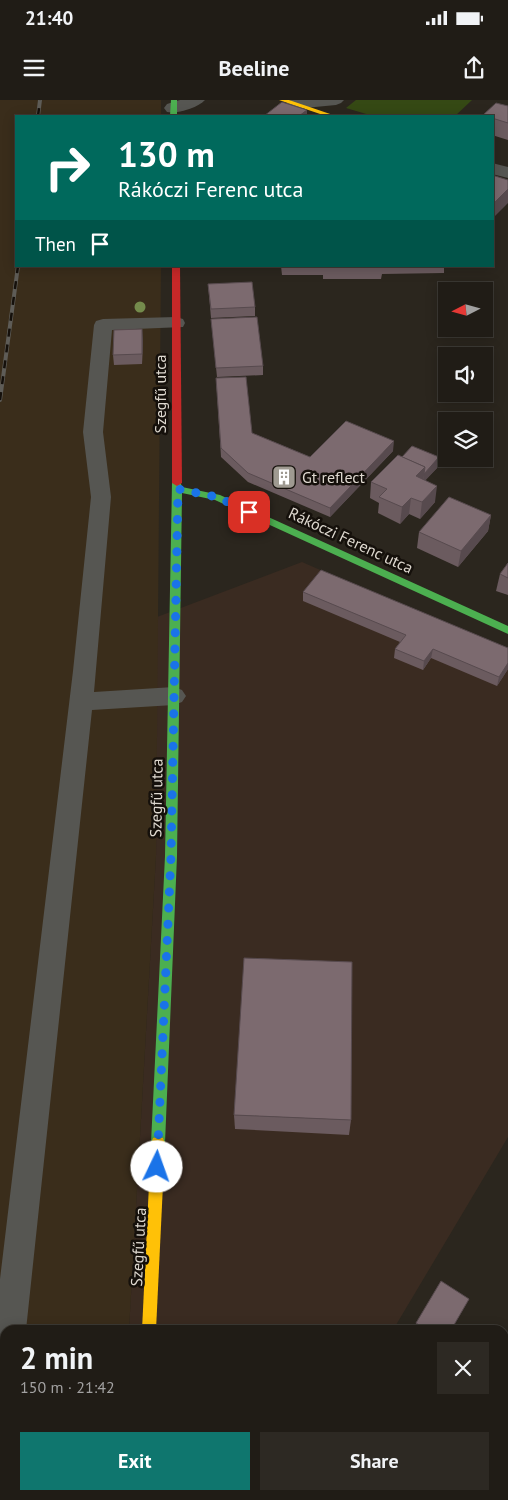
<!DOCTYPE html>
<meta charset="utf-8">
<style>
body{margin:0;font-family:"PT Sans",sans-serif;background:#2d2923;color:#f1f3f6;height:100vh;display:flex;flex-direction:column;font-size:19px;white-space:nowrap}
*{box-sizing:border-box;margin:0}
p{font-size:16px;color:#a2a1a1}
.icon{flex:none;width:28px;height:28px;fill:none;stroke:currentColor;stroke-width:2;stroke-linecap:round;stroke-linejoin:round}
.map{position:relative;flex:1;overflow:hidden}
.side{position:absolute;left:0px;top:1225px;width:509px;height:175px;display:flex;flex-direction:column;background:#201c16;border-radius:15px 15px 0 0;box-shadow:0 2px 12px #0003,0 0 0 1px #3d3a35}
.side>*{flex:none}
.guide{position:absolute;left:15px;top:15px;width:479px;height:152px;border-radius:0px;box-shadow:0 2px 12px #0003,0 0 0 1px #3d3a35;background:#00695c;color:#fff;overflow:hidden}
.needle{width:32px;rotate:264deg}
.fabs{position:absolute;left:438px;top:182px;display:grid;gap:10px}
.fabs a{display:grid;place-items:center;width:55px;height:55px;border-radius:0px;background:#201c16;box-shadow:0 2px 12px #0003,0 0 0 1px #3d3a35;font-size:25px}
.pin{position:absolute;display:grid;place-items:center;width:42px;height:42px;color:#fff;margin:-21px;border-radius:10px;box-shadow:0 2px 8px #0006}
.me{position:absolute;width:55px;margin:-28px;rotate:3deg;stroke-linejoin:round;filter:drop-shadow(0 0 4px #0008)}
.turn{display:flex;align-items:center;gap:18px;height:105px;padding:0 20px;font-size:22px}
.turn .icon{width:65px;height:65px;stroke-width:2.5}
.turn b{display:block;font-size:35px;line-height:42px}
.then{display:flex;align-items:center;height:48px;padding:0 20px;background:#0003;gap:10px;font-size:19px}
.round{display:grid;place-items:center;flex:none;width:52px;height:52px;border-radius:0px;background:#2d2923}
.summary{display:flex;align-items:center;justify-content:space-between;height:85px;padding:0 20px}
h1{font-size:30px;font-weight:600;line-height:38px}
.cta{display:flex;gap:10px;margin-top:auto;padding:10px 20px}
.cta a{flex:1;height:58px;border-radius:0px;background:#0f766e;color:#fff;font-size:20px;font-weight:600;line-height:58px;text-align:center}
.cta a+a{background:#2d2923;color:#f1f3f6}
.status{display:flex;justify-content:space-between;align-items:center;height:35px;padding:0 25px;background:#201c16;direction:ltr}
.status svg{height:14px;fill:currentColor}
header{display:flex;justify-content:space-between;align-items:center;height:65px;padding:0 20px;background:#201c16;font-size:22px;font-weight:600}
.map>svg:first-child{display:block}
.industrial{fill:#3a2b21}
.built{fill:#3a2d1b}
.green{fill:#354914}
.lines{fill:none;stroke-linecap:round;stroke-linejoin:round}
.lane{fill:#565652;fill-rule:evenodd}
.street{fill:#565652;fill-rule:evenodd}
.fast{fill:#4caf50;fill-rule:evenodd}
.slow{fill:#ffc107;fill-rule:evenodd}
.jam{fill:#c62828;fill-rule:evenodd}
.rail-casing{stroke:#5e5c57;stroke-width:4}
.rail{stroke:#15100b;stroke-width:2.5;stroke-dasharray:8;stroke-linecap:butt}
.tree{fill:#748b4c}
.wall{fill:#6b5b5f}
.shaded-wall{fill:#574a4e}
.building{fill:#7c6a6f;stroke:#574a4e}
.route{stroke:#1a73e8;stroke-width:9;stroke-dasharray:0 16.2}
.labels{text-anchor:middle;stroke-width:5;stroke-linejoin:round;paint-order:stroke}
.street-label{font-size:16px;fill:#ded8cf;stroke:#15100b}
.poi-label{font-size:16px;fill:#ded8cf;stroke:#15100b;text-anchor:start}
</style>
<div class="status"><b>21:40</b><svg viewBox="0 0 49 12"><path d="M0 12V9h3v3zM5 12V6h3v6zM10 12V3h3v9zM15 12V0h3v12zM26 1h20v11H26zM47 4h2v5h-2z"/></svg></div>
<header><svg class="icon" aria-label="menu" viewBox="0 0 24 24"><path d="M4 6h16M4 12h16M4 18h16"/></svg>Beeline<svg class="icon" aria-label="share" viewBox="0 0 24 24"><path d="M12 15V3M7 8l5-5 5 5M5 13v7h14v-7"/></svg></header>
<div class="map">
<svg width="508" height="1400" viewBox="0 0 508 1400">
<rect width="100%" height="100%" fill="#2b261e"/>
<polygon class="industrial" points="302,462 508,552 508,1037 393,1230 129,1230 156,756 157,517"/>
<polygon class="built" points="0,0 161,0 161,16 16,16 16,166 161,166 156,756 129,1230 5,1230 5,1395 112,1395 111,1400 0,1400"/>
<polygon class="green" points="356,0 472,0 455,16 373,16 346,8"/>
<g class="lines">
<g class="lane">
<polygon points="291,0 344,0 341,3 336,5 294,9 289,7 286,4"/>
<polygon points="176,217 183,219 185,223 183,227 112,230 103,332 111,397 94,592 174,587 182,590 186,596 182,602 174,605 92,610 26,1230 5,1230 5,1244 0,1242 0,1179 73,571 91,397 83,332 94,225 96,221 103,219"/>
<polygon points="5,1264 5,1353 0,1355 0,1266"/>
</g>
<g class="street">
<path d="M 180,0 L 205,0 C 198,8 177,14 167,12 L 164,8 L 167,4 Z"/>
<polygon points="492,63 508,67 508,78 492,74"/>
<polygon points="274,1395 319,1395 321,1400 276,1400"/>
</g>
<g class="fast">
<polygon points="171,0 177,0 177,16 170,16"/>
<polygon points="177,380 180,381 182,387 220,395 508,526 508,534 215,400 182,393 177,756 165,1043 163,1048 158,1049 153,1048 151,1043 165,756 172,383"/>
<rect x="124" y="1395" width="16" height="5"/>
</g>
<g class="slow">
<polygon points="279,0 289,0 336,16 326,16"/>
<polygon points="158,1037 163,1038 165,1043 156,1230 142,1230 151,1043 153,1038"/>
</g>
<polygon class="jam" points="172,166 180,166 182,383 177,386 172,383"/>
<g class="rail-casing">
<g id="rail">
<polyline points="38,16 40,0"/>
<polyline points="0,300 18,166"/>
</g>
</g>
<use href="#rail" class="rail"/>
</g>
<circle class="tree" cx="140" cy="207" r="5.5"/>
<g class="wall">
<polygon points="508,6 508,40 492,35 492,16 483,16 483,15"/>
<polygon points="281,166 444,166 444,173 382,174 381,179 323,179 323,175 282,175"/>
<polygon points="208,184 255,207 255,216 211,218"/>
<polygon points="211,219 263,266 263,275 217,277"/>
<polygon points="143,239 142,264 114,265 113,255"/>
<polygon points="216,278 252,333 310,357 393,351 330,417 248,382 221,357"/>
<polygon points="402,357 439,357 438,367 425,380 435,402 420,419 409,414 400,424 378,413 379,403 370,398 371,382"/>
<polygon points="491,415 488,431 458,467 417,448 419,432"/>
<polygon points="508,463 508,495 496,491 500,474"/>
<polygon points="303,492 508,548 508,569 497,586 431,558 423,570 394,558 395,549 400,542 303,501"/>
<polygon points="234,1015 351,1020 349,1035 235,1029"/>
<polygon points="469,1199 451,1230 417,1230 415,1228 416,1223"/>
<polygon points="508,1353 508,1400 483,1400 486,1395 504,1395 504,1361"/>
</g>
<g class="shaded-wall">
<polygon points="307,10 307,16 299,16"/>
<polygon points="508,89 508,103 492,119 492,105"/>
<polygon points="142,229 143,239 142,264"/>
<polygon points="394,341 393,351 330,417 330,408"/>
<polygon points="439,357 438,367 423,383 424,374"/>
<polygon points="425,367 423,383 416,376"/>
<polygon points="437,386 435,402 420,419 422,402"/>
<polygon points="411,398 409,414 400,424 402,407"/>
<polygon points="491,415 488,431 458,467 461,451"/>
<polygon points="433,549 431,558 423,570 424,561"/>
<polygon points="508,563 508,569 497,586 499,577"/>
</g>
<g class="building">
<polygon points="282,2 307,10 299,16 264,16"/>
<polygon points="496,3 508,6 508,23 492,18 492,16 483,15"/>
<polygon points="492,75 508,80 508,89 492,105"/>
<polygon points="252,182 255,207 211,209 208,184"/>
<polygon points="257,217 263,266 216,268 211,219"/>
<polygon points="142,229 142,254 113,255 114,230"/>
<polygon points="246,277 252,333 310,357 346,321 394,341 330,408 248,373 221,348 216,278"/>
<polygon points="412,346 439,357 424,374 425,367 402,357"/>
<polygon points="398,355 425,367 416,376 437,386 422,402 411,398 402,407 379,397 387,389 371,382"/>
<polygon points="449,397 491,415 461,451 419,432"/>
<polygon points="508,463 508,478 500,474"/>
<polygon points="321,470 508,548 508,563 499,577 433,549 424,561 395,549 406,535 303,492"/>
<polygon points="244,858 352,862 351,1020 234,1015"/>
<polygon points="441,1181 469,1199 451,1230 427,1230 416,1223"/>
<polygon points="508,1357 508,1400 485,1400 488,1395 504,1395 504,1365"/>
</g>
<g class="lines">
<polyline class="route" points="157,1067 171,756 178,389 217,397 249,412"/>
</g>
<defs>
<g id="building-square" transform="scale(1.25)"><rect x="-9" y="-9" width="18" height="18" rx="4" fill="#9f9a91" stroke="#15100b"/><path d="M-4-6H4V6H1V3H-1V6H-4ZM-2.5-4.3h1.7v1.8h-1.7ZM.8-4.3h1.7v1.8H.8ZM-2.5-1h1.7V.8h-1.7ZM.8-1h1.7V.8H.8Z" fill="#fff"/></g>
</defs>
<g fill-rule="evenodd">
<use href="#building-square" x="284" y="377"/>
</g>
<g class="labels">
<g class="street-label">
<text transform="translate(160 294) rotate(-90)" y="6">Szegfű utca</text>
<text transform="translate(351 440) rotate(25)" y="6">Rákóczi Ferenc utca</text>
<text transform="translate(156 698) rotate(-89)" y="6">Szegfű utca</text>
<text transform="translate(138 1147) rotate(-87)" y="6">Szegfű utca</text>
</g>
<g class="poi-label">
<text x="302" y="383">Gt reflect</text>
</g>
</g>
</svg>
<div class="fabs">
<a><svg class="needle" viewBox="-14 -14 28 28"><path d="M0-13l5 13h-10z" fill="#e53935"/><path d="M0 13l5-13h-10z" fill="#a2a1a1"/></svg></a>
<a><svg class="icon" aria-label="sound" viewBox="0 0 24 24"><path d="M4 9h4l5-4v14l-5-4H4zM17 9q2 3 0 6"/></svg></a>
<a><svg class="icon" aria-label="layers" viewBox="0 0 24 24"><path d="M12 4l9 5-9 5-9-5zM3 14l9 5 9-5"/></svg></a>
</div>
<div class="pin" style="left:249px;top:412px;background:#d93025"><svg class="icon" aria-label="arrive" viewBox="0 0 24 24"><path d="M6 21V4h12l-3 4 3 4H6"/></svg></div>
<svg class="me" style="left:157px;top:1067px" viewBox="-20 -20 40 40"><circle r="19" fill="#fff"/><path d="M0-13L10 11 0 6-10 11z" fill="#1a73e8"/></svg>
<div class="guide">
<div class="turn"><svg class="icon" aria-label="right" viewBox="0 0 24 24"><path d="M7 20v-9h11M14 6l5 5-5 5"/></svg><div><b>130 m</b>Rákóczi Ferenc utca</div></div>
<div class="then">Then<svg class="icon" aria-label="arrive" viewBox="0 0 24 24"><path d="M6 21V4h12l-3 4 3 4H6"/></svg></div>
</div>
<section class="side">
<div class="summary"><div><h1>2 min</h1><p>150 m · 21:42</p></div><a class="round"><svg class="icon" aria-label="close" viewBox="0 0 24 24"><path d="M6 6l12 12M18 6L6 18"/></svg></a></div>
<div class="cta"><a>Exit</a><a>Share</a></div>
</section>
</div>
